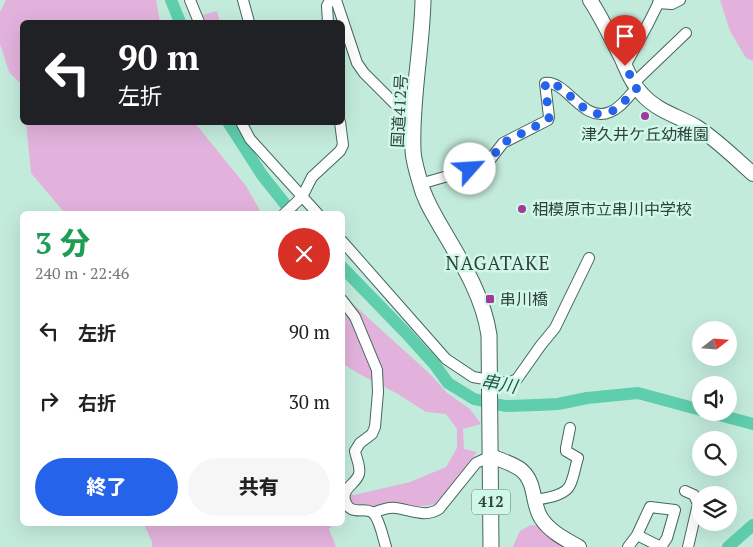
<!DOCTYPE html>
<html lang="ja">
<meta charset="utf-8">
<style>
body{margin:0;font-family:"PT Serif","Noto Sans JP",serif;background:#f6f6f6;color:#222;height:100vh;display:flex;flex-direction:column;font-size:19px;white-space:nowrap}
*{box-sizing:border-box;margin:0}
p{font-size:16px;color:#767676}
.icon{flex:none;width:28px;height:28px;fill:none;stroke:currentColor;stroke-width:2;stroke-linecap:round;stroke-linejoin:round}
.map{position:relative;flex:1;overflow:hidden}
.side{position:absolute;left:20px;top:211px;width:325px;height:315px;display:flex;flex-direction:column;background:#fff;border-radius:8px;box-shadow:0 5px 20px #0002}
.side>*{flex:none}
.guide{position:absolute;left:20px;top:20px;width:325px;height:105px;border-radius:8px;box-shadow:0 5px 20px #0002;background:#202124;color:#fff;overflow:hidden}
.needle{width:32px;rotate:73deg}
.buttons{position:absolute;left:692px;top:321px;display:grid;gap:10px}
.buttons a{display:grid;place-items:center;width:45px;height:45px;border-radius:50%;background:#fff;box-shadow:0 5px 20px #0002;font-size:25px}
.pin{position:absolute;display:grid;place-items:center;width:42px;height:42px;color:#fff;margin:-51px -21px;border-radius:50% 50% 50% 0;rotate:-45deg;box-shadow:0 0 5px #0007}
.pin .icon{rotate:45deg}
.me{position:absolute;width:55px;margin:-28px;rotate:64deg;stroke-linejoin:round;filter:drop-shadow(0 0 4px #0008)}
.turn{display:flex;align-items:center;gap:18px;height:105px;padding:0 15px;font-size:22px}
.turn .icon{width:65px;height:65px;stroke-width:2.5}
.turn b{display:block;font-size:35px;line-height:42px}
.round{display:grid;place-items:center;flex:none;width:52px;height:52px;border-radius:26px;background:#f6f6f6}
.overview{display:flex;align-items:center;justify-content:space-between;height:85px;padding:0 15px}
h1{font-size:30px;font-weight:800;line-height:38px;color:#1e9e55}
.primary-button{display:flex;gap:10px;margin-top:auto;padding:10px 15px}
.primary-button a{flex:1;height:58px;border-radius:30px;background:#2563eb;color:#fff;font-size:20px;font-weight:800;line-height:58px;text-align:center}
.primary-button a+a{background:#f6f6f6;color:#222}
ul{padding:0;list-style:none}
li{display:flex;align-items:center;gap:15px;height:70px;padding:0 15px}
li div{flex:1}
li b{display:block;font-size:19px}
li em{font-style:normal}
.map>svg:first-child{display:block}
.green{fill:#e2b2dc}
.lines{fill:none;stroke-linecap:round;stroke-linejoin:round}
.river{stroke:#5eceac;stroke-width:12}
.minor-casing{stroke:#43675b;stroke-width:12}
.major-casing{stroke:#43675b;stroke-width:16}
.highway-casing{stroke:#43675b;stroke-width:17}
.minor{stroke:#fff;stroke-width:10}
.major{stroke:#fff;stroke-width:14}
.highway{stroke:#fff;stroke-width:15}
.route{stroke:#2563eb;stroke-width:9;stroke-dasharray:0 16.2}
.poi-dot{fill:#a1389a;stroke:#d0f8e9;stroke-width:2}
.labels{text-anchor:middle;stroke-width:5;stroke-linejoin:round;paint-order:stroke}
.shield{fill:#d0f8e9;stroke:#61786f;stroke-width:1}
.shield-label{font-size:15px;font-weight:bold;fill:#31413b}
.street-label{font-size:16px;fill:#31413b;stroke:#d0f8e9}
.poi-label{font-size:16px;fill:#31413b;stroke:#d0f8e9;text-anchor:start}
.water-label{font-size:18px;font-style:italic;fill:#285748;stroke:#d0f8e9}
.quarter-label{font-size:19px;letter-spacing:1px;fill:#31413b;stroke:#d0f8e9}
</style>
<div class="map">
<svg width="753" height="547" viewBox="0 0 753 547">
<rect width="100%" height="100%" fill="#c3ebdc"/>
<g class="green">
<polygon points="6,0 156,0 160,22 22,22 22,97 21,84 9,72 0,44 0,12"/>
<polygon points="720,0 753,0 753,61 746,58 730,31"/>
<polygon points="217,11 220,22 206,22 203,15"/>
<polygon points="26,123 195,123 246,186 262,214 68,214 63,211 31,173"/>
<polygon points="342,294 431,375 447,393 470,409 481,424 463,429 464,449 477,452 436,504 416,507 345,510 343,513 343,495 354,495 410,482 446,467 457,448 457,429 446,414 426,412 398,394 363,376 343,364"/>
<polygon points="144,524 333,524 329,529 336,547 152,547 152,542"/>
<polygon points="531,525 546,526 579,547 514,547 513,546 520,531"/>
</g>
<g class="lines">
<g class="river">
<polyline points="171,0 180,22"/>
<polyline points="228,122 262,175 293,214"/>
<polyline points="342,267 406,333 435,365 448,383 474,399 505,406 537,405 558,404 587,398 638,393 701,410"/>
<polyline points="708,412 753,424"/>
<polyline points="728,547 753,525"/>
</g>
<g class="minor-casing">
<g id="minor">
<polyline points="190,0 199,22"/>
<polyline points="243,0 249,22"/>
<polyline points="336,0 357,63 364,73 403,112 414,112"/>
<polyline points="658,3 672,4 680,0"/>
<polyline points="328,22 327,6 330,0"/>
<polyline points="625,66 648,24 660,0"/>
<polyline points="633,82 639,78 686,33"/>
<polyline points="241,122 250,139 318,214"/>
<path d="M 420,184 L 486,165 L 503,143 L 548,120 L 549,117 L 545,83 C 567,80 583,124 610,112 C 621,108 628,96 637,88"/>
<polyline points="284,214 302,197 312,177 340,151 343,145 340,122"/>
<polyline points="342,241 446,359 473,377 508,383 517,379 541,345 555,328 589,258"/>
<path d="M 342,300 L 355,317 L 377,370 L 378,392 L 375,427 L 372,434 L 360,443 L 355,451 C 356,458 361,467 359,474 C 356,484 342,488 345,500 C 350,518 366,505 374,514 C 380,521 383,538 386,547"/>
<polyline points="685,491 694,495 698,504 688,547"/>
<path d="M 535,500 C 546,498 565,496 570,485 C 574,477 575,467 578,458 L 566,451 L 566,448 L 570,428"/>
<path d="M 373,513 C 380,510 388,507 396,508 C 411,510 425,518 439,509 L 476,463 L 491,456"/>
<polyline points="628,547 637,535 650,507 675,510 667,538 661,547 637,535"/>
</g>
</g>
<g class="major-casing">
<g id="major">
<path d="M 590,0 C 602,18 611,38 621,57 C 627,70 632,84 642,94 C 657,111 678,116 697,127 C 717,140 735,158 753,174"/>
<path d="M 491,456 C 512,465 528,466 533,492 C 535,501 536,510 541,518 C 550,532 565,539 579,547"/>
</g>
</g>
<g class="highway-casing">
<path id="highway" d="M 423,0 C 422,49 411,100 413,149 C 413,159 417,172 420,182 C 424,199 433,213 441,227 C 461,261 483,295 489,335 L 491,547"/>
</g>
<use href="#minor" class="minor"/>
<use href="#major" class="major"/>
<use href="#highway" class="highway"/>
</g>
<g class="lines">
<path class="route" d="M 470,169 L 486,165 L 503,143 L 548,120 L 549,118 L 545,83 C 568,80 584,128 614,110 C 623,105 629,95 637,88 L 625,66"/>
</g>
<g class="poi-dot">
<circle cx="645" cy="116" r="5"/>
<circle cx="522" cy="209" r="5"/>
<rect x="485" y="294" width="10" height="10" rx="2.5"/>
</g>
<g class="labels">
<rect class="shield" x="472" y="489.5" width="38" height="25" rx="4"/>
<g class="shield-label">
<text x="491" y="507">412</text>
</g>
<g class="street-label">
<text transform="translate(399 111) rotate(-87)" y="6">国道412号</text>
</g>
<g class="poi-label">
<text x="645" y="140" text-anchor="middle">津久井ケ丘幼稚園</text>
<text x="532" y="215">相模原市立串川中学校</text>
<text x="500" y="305">串川橋</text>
</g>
<g class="water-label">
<text transform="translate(499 384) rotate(10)" y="6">串川</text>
</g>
<g class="quarter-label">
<text x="498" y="270">NAGATAKE</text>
</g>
</g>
</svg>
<div class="buttons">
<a><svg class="needle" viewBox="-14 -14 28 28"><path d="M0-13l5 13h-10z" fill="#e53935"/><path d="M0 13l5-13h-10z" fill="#767676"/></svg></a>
<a><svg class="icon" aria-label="sound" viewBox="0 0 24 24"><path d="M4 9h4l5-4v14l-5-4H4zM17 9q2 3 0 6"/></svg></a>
<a><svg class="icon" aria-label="search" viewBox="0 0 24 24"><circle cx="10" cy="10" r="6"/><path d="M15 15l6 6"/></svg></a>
<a><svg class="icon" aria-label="layers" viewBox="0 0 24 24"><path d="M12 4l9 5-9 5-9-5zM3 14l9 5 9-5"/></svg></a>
</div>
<div class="pin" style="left:625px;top:66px;background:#d93025"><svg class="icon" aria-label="arrive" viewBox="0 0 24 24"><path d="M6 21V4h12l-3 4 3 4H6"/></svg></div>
<svg class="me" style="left:470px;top:169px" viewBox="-20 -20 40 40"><circle r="19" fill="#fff"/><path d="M0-13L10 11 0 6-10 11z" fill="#2563eb"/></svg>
<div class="guide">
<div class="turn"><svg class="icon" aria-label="left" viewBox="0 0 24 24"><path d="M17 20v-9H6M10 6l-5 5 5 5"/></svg><div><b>90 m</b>左折</div></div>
</div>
<section class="side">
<div class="overview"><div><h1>3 分</h1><p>240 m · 22:46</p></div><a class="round" style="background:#d93025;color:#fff"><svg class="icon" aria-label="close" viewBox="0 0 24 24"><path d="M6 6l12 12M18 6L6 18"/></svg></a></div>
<ul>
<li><svg class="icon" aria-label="left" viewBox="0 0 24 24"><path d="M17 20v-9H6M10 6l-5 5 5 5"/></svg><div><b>左折</b></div><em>90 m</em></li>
<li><svg class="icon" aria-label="right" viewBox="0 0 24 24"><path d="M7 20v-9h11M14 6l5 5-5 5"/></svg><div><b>右折</b></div><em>30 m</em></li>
</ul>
<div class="primary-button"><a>終了</a><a>共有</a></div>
</section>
</div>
